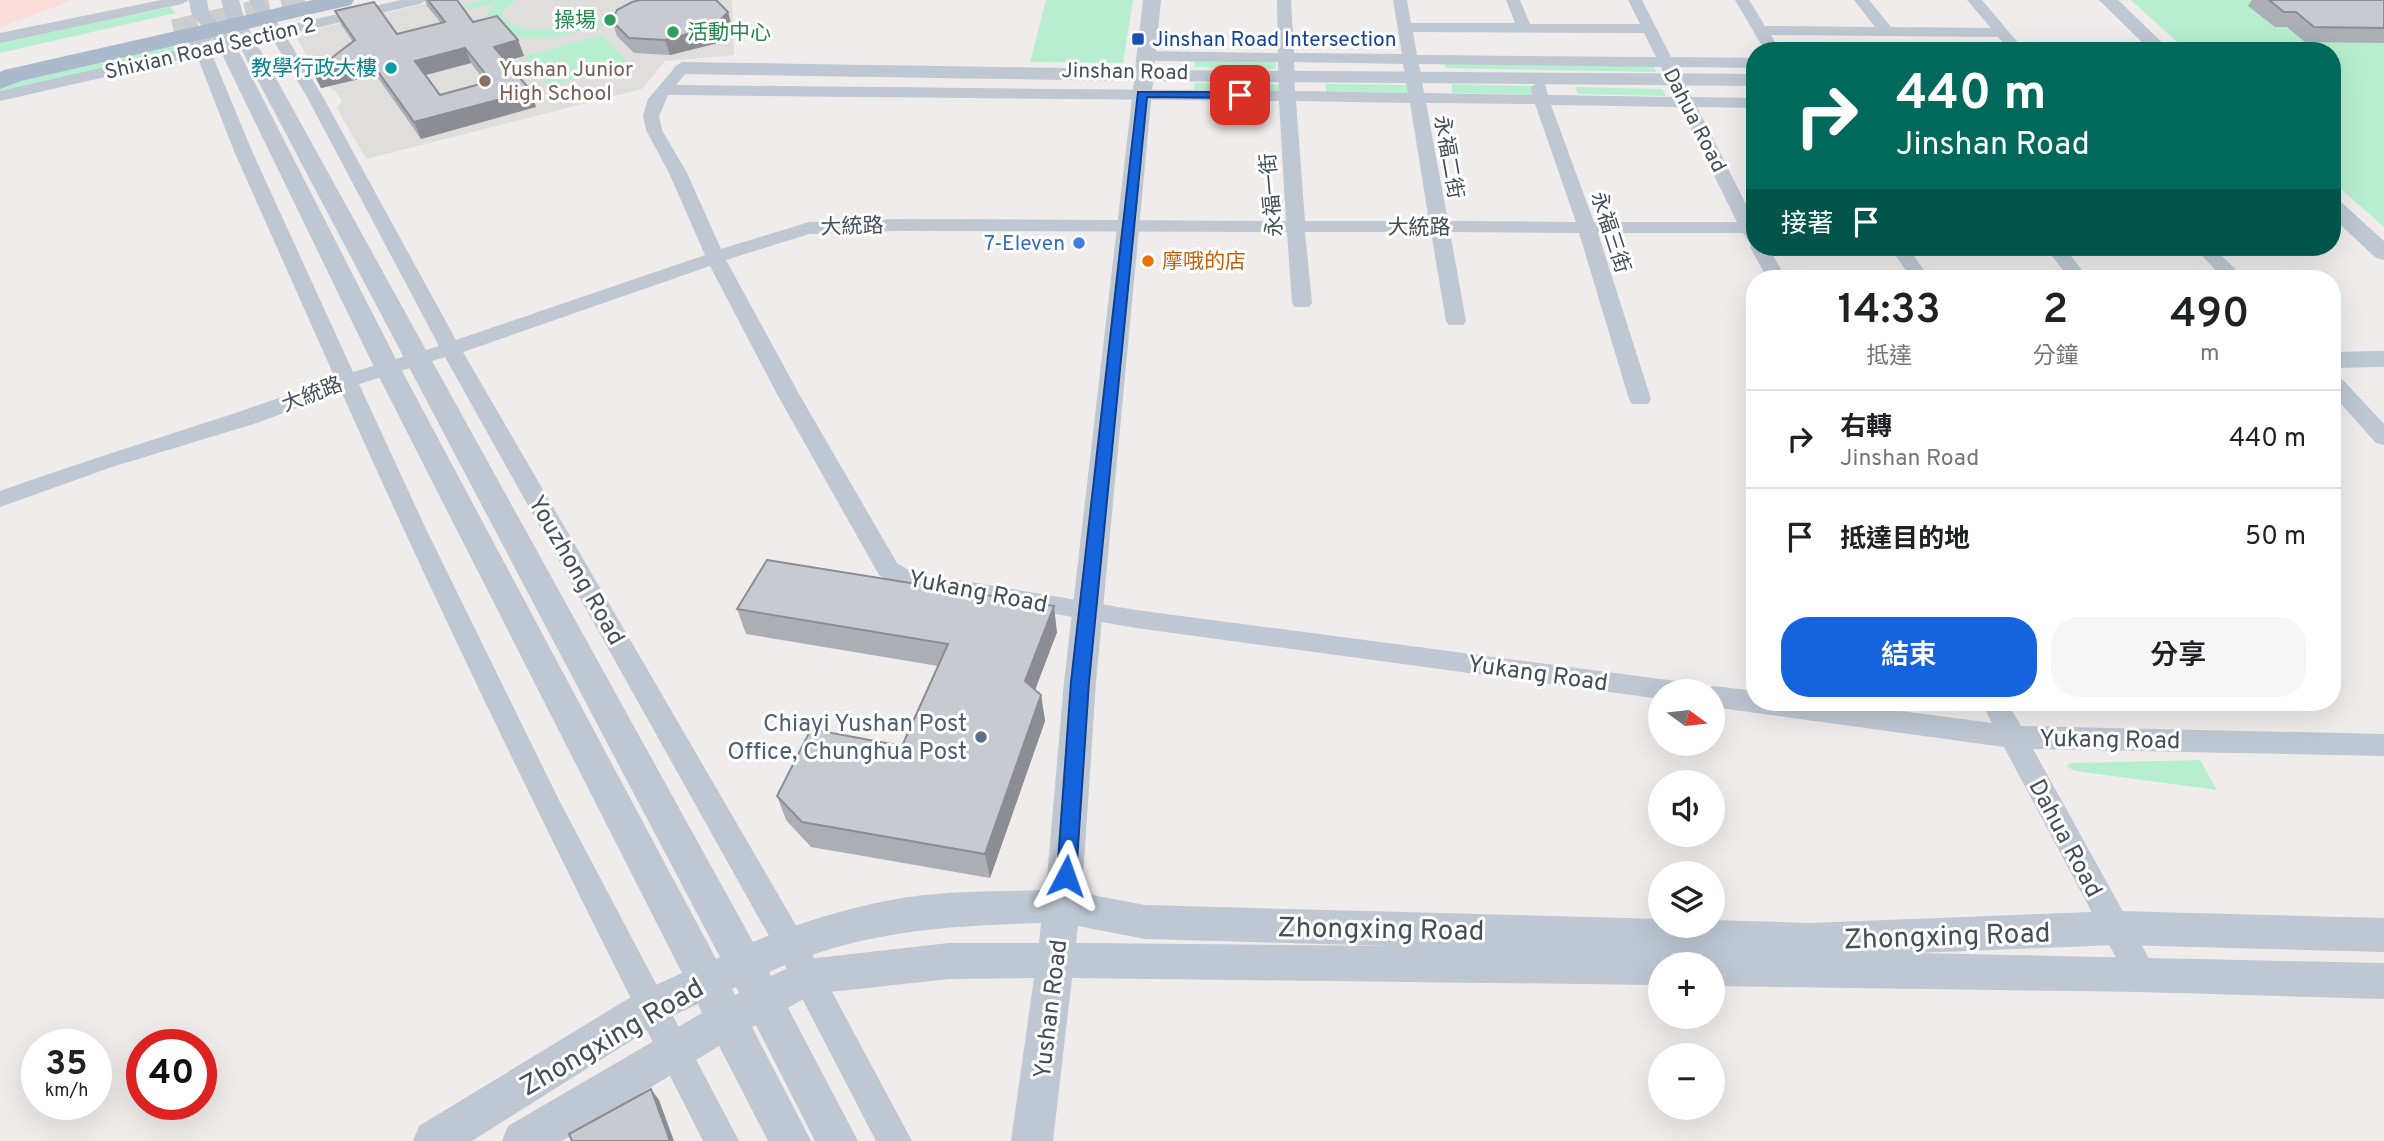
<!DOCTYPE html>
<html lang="zh-TW">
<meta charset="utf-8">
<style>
body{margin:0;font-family:Overpass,"Noto Sans TC",sans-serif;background:#f6f6f6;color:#202124;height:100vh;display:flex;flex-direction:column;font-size:26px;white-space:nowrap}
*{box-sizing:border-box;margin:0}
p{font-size:23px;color:#757577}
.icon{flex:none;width:38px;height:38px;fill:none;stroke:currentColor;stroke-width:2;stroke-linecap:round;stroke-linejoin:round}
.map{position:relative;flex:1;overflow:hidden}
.sheet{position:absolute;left:1746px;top:270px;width:595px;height:441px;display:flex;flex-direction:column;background:#fff;border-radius:28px;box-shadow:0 7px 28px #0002}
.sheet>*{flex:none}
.hud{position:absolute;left:1746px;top:42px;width:595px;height:214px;border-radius:28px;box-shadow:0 7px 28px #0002;background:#00695c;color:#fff;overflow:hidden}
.needle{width:46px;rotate:105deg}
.buttons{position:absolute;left:1648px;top:679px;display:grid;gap:14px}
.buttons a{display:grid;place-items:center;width:77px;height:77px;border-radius:50%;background:#fff;box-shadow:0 7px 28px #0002;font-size:35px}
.speed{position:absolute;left:21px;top:1029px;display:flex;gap:14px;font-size:35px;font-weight:700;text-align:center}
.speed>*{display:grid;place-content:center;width:91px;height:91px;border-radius:50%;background:#fff;box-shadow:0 7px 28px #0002;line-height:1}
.speed small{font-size:18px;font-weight:400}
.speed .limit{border:10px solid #d22;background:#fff;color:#111}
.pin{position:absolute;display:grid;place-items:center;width:60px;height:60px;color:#fff;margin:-30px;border-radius:14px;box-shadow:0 4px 10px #0006}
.me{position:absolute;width:77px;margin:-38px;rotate:4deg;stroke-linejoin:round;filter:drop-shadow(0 0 5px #0008)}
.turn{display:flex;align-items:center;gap:24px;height:147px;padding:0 35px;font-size:32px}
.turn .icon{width:91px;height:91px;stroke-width:2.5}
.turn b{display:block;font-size:49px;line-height:60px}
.then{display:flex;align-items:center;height:66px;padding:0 35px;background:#0003;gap:14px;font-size:26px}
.eta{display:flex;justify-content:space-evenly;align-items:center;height:119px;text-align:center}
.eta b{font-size:42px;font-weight:600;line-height:49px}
.cta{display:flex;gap:14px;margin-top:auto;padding:14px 35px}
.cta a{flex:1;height:80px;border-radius:28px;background:#1663de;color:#fff;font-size:28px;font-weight:600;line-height:80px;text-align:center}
.cta a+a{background:#f6f6f6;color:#202124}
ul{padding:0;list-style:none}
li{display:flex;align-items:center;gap:21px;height:98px;padding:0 35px;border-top:2px solid #e0e0e0}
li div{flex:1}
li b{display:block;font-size:26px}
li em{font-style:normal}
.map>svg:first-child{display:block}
.education{fill:#e0dddd}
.medical{fill:#fbdeda}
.green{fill:#b8eed0}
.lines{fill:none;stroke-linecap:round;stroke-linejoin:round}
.primary-tunnel{stroke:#cdccce;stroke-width:25;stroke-dasharray:25 12;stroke-linecap:butt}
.minor{fill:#bec7d2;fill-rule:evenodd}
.tertiary{fill:#bec7d2;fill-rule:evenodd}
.primary{fill:#aab9cc;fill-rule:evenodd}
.wall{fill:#acaeb5;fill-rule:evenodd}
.shaded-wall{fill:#8c8d93}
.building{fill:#c8cad2;stroke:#8c8d93;stroke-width:2;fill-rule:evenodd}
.route{fill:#1663de;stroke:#0e4090;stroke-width:2}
.leisure-dot{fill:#2e9e5b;stroke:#fff;stroke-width:2.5}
.transit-dot{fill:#1a4fb4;stroke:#fff;stroke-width:2.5}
.culture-dot{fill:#0f9aa8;stroke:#fff;stroke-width:2.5}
.education-dot{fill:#8d6e63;stroke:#fff;stroke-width:2.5}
.shop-dot{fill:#3f7fe0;stroke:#fff;stroke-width:2.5}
.food-dot{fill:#e8710a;stroke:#fff;stroke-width:2.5}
.service-dot{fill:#5c6f8a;stroke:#fff;stroke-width:2.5}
.labels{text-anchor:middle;stroke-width:6;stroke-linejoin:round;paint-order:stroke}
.far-leisure-label{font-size:21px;fill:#27864d;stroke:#fff;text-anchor:end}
.far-transit-label{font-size:21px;fill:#164399;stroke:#fff;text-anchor:start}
.far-street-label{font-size:21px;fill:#444e59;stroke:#fff}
.far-culture-label{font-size:21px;fill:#0d838f;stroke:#fff;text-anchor:end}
.far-education-label{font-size:21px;fill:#785e54;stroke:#fff;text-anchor:start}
.far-shop-label{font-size:21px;fill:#366cbe;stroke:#fff;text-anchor:end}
.far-food-label{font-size:21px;fill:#c56008;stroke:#fff;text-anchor:start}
.street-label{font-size:24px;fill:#444e59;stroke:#fff}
.service-label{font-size:24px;fill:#4e5e75;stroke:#fff;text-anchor:end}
.near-street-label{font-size:28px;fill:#444e59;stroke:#fff}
</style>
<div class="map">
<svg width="2384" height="1141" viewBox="0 0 2384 1141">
<rect width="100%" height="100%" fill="#efeceb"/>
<polygon class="education" points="441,0 732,0 734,55 665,61 642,89 366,159 337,108 342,101 336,92 322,82 297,39 307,31"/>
<polygon class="medical" points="0,0 73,0 0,27"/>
<g class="green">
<path d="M 484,0 L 516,0 L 503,12 L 502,17 C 541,53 624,4 668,0 C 675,0 683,2 690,3 L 562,36 L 541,39 L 516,36 L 498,30 L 487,22 L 487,12 L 496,3 L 468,10 L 464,5 Z"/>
<polygon points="1046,0 1133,0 1123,63 1030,62"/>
<polygon points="2131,0 2384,0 2384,227 2333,182 2333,51 2187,51"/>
<polygon points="170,7 176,13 0,53 0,42"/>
<polygon points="602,35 629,64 548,86 524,56"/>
<polygon points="172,43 175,53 0,93 0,84"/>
<polygon points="1195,60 1276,61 1276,69 1194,67"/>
<polygon points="1444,62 1653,64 1656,72 1446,68"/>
<polygon points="1195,83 1279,85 1279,91 1193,90"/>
<polygon points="1326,84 1409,85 1410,93 1326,92"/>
<polygon points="1452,84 1537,86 1540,95 1452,93"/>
<polygon points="1575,87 1662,89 1666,96 1578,94"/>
<polygon points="2200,760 2217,790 2075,771 2066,766 2071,763"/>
</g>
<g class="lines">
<polyline class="primary-tunnel" points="174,32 305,1"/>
<g class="minor">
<polygon points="161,0 189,0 182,4 0,43 0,33"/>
<path d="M 249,0 L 263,0 L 280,27 L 401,0 L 427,0 L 420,4 L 285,35 L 323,97 L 456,340 L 705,255 L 669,173 L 646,130 L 643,116 L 648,99 L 677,65 L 682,63 L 690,68 L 676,85 L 1279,91 L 1278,62 L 1146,61 L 1138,56 L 1146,51 L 1278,53 L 1277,0 L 1291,0 L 1294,53 L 1402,54 L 1393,0 L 1407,0 L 1411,23 L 1515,23 L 1506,0 L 1520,0 L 1530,24 L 1640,24 L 1628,0 L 1642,0 L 1671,57 L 1755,58 L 1755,68 L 1676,67 L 1692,97 L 1755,98 L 1755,108 L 1697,107 L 1755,222 L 1755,247 L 1768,247 L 1786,278 L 1767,278 L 1750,247 L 1751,245 L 1743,233 L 1598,233 L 1651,399 L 1648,404 L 1632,404 L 1629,399 L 1579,233 L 1450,232 L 1466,321 L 1463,325 L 1449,325 L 1446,321 L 1431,232 L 1305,232 L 1312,303 L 1309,307 L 1295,307 L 1292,303 L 1287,232 L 897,231 L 809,234 L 726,260 L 799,394 L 897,563 L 912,572 L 1136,610 L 1676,681 L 1685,684 L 1689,691 L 1661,691 L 1661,699 L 1136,628 L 897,586 L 879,575 L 777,394 L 710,266 L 463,352 L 801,934 L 912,1141 L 876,1141 L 779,954 L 445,357 L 359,384 L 425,527 L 559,800 L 739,1141 L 703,1141 C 577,893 454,645 341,391 L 260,422 L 112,467 L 0,507 L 0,491 C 111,451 225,419 335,378 L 234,151 L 197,56 L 0,101 L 0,91 L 193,47 L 188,42 C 196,34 209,24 220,27 L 222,30 L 206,44 L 267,30 ZM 1413,32 L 1644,33 L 1656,57 L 1417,55 ZM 272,38 L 307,97 L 439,346 L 353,372 L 252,151 L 211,52 ZM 1294,62 L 1403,64 L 1408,93 L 1295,91 ZM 1419,64 L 1661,67 L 1675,97 L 1548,95 L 1545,84 L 1539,82 L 1531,87 L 1532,95 L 1424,93 ZM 668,95 L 1279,101 L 1286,221 L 897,219 L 809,222 L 721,249 L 687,173 L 662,130 L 659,116 ZM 1296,101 L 1410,103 L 1429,221 L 1305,221 ZM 1426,103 L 1535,104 L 1576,222 L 1448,221 ZM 1551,105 L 1680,107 L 1737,222 L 1594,222 Z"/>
<polygon points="1735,0 1749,0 1765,26 1875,27 1854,0 1869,0 1891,27 1991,28 1967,0 1982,0 2025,51 2010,51 1998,37 1771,35 1780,51 1765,51"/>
<polygon points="1890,247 1908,247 1929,278 1911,278"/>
<polygon points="2045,247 2064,247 2088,278 2069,278"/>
<polygon points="2194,247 2213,247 2244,278 2223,278"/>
<polygon points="2333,376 2340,377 2384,424 2384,445 2376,443 2333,395"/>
<polygon points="1713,686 1755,691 1755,702 1833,702 1992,723 1981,702 2007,702 2021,726 2384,734 2384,756 2033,749 2152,964 2157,974 2152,984 2141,989 2130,984 2004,747 1713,707 1713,691 1702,691"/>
</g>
<g class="tertiary">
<path d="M 189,0 L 207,0 L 209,12 L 235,44 L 401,369 L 716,959 L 720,957 L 228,24 L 221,0 L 239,0 L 246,24 L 753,942 C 795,924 841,910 886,901 C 937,890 993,892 1046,890 L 1064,682 L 1134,81 L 682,74 L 673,68 L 682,62 L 1135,69 L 1143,0 L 1161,0 L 1154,70 L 1755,74 L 1755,86 L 1153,81 L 1096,682 L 1082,893 L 1145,905 L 1661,919 L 1661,926 L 1713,926 L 1713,920 L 1810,923 L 2117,911 L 2384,918 L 2384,952 L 2117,945 L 1916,953 L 2384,963 L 2384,999 L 2141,992 L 1713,986 L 1713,964 L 1695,964 L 1702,954 L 1672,953 L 1679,964 L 1661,964 L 1661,985 L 1072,978 L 1053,1141 L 1011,1141 L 1034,978 L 949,979 L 812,994 L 788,1008 L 858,1141 L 815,1141 L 756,1025 L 752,1027 L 811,1141 L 768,1141 L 719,1046 L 562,1141 L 502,1141 L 508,1126 L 702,1013 L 698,1004 L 664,1020 L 472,1141 L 413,1141 L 419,1126 L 636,994 L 682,973 L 375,369 L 218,46 L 191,13 ZM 1041,923 L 1039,943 L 949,943 L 807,959 L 771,976 L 769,972 C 859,931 944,926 1041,923 ZM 1078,926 L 1145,939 L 1391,946 L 1076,943 ZM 736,987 L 739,993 L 735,995 L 732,989 Z"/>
<polygon points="2099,0 2118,0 2171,51 2151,51"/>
<polygon points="2333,200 2341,202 2384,241 2384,260 2376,258 2333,218"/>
<polygon points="2384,351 2384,367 2333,368 2333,352"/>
</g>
<polygon class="primary" points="313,0 354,0 351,5 21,81 0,89 0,72 4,70"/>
</g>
<g class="wall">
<path d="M 425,0 L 457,0 L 473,22 L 518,40 L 524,56 L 506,61 L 536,107 L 421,139 L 376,75 L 321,88 L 313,72 L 353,42 L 342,26 L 335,11 L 397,34 L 441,23 L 427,6 ZM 471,63 L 486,83 L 440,95 L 425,75 Z"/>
<polygon points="2252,0 2384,0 2384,43 2305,42 2287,27 2275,27 2248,6"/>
<polygon points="728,12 732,27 718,43 670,55 634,53 617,36 612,21"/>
<polygon points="737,609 1057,632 1035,690 1041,695 1045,721 990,878 811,847 786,820 777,796 902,746 938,666 746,634"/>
</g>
<g class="shaded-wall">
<polygon points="728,12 732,27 718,43 670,55 665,40"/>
<polygon points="518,40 524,56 500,62 494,47"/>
<polygon points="465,48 471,63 422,76 415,61"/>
<polygon points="369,59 376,75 321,88 313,72"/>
<polygon points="531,91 536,107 421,139 414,122"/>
<polygon points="1054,606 1057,632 1029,706 1025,681"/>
<polygon points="1041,695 1045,721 990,878 985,854"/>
<polygon points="651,1089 659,1100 674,1141 670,1141"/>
</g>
<g class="building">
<path d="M 428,0 L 457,0 L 473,22 L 497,16 L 518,40 L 494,47 L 531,91 L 414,122 L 369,59 L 313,72 L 355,40 L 335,11 L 374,2 L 397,34 L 445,22 ZM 465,48 L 491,81 L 440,95 L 415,61 Z"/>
<polygon points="640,0 716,0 728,12 714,27 665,40 629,38 612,21 617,10 632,2"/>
<polygon points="2269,0 2384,0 2384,28 2314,27 2296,12 2284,12"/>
<polygon points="767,560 1054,606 1025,681 1041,695 985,854 802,822 777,796 811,729 902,746 948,644 737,609"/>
<polygon points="651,1089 670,1141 572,1141 569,1134"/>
</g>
<polygon class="route" points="1138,92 1240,92 1245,95 1240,98 1147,97 1089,682 1076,876 1073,882 1066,884 1060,882 1057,876 1071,682"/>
<g class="leisure-dot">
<circle cx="610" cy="20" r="7"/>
<circle cx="673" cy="32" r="7"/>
</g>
<rect class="transit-dot" x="1131" y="32" width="14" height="14" rx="3.5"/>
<circle class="culture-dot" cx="391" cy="68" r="7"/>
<circle class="education-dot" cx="485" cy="81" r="7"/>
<circle class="shop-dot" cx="1079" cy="243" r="7"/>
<circle class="food-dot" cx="1148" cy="261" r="7"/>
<circle class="service-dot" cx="981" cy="737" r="7"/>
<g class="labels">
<g class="far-leisure-label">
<text x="596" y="27">操場</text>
<text x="687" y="39" text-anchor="start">活動中心</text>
</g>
<g class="far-transit-label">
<text x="1152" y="46">Jinshan Road Intersection</text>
</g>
<g class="far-street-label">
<text transform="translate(210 48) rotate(-13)" y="7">Shixian Road Section 2</text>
<text transform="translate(1125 71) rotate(1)" y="7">Jinshan Road</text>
<text transform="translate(1695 120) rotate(63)" y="7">Dahua Road</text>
<text transform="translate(1449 157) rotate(80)" y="7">永福二街</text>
<text transform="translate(1271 195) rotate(-95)" y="7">永福一街</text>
<text transform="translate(852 226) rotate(-2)" y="7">大統路</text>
<text x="1419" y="234">大統路</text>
<text transform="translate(1611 232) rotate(72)" y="7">永福三街</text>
<text transform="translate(312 394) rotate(-21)" y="7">大統路</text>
</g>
<g class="far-culture-label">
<text x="377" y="75">教學行政大樓</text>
</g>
<g class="far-education-label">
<text x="499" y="76">Yushan Junior<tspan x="499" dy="24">High School</tspan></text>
</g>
<g class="far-shop-label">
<text x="1065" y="250">7-Eleven</text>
</g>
<g class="far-food-label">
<text x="1162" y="268">摩哦的店</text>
</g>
<g class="street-label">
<text transform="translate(577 570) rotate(60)" y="8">Youzhong Road</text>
<text transform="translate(978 591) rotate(11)" y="8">Yukang Road</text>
<text transform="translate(1538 673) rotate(8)" y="8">Yukang Road</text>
<text transform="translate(2110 739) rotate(1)" y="8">Yukang Road</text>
<text transform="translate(2066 838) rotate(62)" y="8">Dahua Road</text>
<text transform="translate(1050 1009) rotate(-83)" y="8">Yushan Road</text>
</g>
<g class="service-label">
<text x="967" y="731">Chiayi Yushan Post<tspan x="967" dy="28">Office, Chunghua Post</tspan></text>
</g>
<g class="near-street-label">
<text transform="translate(1381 928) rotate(1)" y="10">Zhongxing Road</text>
<text transform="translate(1947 935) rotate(-2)" y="10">Zhongxing Road</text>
<text transform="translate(611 1036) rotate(-30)" y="10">Zhongxing Road</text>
</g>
</g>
</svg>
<div class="buttons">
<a><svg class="needle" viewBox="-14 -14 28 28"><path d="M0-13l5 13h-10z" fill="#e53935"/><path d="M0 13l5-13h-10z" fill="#757577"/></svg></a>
<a><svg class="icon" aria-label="sound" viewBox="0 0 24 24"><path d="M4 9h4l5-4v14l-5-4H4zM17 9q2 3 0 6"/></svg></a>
<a><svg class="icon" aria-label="layers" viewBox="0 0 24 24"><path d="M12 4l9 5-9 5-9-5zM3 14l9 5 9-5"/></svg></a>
<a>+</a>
<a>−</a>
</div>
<div class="speed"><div>35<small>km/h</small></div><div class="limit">40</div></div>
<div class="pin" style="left:1240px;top:95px;background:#d93025"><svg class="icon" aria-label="arrive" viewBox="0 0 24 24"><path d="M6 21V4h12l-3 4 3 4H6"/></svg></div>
<svg class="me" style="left:1066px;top:876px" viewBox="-20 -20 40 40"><path d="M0-17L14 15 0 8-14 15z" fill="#1663de" stroke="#fff" stroke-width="4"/></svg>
<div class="hud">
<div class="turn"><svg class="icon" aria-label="right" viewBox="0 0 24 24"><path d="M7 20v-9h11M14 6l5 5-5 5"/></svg><div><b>440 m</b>Jinshan Road</div></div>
<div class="then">接著<svg class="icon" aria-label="arrive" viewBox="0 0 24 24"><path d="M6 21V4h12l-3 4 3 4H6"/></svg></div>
</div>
<section class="sheet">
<div class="eta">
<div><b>14:33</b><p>抵達</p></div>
<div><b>2</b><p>分鐘</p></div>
<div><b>490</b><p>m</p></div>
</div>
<ul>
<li><svg class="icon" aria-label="right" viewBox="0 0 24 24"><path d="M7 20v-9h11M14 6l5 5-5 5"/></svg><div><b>右轉</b><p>Jinshan Road</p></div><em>440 m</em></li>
<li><svg class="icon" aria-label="arrive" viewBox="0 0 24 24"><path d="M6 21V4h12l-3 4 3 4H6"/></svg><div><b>抵達目的地</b></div><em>50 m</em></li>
</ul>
<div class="cta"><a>結束</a><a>分享</a></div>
</section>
</div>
